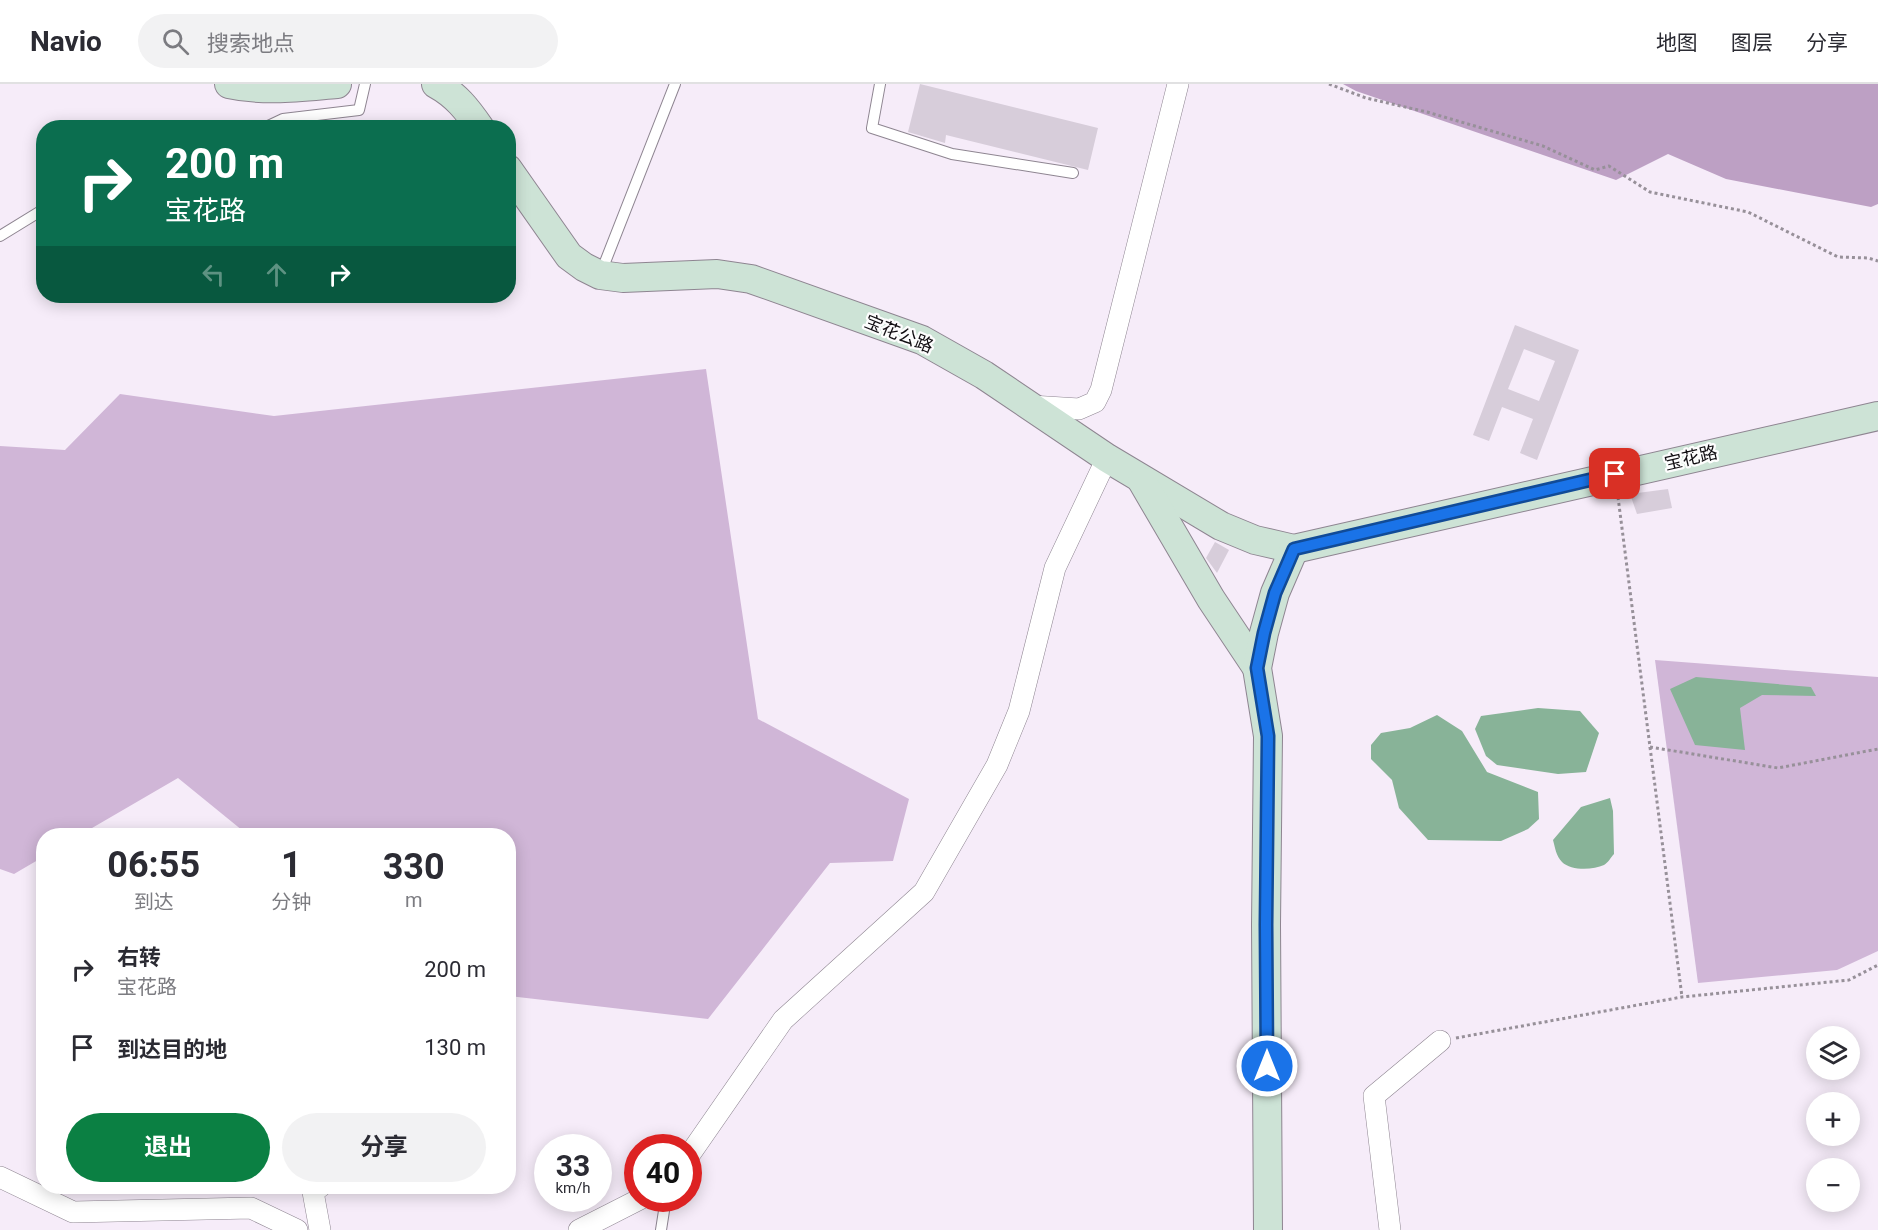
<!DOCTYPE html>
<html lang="zh">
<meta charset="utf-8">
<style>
body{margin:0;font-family:Roboto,"Noto Sans SC",sans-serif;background:#f2f2f3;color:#2b2b33;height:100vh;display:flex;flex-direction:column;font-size:22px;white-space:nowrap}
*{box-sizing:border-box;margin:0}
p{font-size:20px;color:#7c7c81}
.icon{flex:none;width:33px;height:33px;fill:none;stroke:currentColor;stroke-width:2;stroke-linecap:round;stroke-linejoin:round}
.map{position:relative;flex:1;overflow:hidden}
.details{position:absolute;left:36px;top:744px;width:480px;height:366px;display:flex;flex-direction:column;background:#fff;border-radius:24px;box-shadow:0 3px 15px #0003}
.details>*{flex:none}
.hud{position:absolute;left:36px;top:36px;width:480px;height:183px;border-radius:24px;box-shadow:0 3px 15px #0003;background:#0b6e4f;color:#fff;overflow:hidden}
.buttons{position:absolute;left:1806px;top:942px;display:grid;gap:12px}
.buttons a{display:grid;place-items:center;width:54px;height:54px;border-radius:50%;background:#fff;box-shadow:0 3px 15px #0003;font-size:30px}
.speed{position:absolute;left:534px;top:1050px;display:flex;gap:12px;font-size:30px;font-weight:700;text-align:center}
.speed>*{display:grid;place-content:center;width:78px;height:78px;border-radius:50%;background:#fff;box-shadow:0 3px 15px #0003;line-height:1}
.speed small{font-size:15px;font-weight:400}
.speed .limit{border:9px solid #d22;background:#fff;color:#111}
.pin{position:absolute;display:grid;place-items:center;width:51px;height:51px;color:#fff;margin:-26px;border-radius:12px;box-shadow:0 3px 9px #0006}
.me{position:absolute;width:66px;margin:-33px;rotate:0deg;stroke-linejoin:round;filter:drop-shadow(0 0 4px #0008)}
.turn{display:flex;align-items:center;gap:21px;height:126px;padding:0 30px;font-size:27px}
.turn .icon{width:78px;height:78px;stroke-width:2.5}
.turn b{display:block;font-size:42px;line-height:51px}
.lanes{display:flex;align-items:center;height:57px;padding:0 30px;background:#0003;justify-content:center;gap:30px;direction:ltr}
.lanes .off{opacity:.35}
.eta{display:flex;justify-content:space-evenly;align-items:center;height:102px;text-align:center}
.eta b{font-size:36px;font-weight:700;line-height:42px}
.action{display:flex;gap:12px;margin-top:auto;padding:12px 30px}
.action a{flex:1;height:69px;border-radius:36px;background:#0b8043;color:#fff;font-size:24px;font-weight:700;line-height:69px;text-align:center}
.action a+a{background:#f2f2f3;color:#2b2b33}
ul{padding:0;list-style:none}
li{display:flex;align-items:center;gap:18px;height:78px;padding:0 30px}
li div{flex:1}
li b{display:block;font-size:22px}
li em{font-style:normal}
header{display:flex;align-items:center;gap:36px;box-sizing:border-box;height:84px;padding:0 30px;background:#fff;border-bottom:2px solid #e1e1e2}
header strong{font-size:28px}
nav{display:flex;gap:33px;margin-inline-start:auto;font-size:21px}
.search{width:420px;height:54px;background:#f2f2f3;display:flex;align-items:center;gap:15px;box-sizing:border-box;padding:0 21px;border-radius:33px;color:#7c7c81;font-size:22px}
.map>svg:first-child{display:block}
.green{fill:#d0b6d7}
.forest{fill:#bda0c4}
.water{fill:#88b398}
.building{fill:#d7cdda;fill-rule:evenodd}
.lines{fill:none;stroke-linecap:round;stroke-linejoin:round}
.lane-casing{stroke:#8e8591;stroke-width:12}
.street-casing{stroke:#8e8591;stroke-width:22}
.secondary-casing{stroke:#8e8591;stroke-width:30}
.path{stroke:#979099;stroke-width:3;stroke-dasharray:3 3;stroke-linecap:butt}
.lane{stroke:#fff;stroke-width:10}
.street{stroke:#fff;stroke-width:21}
.secondary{stroke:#cde3d6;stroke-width:28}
.route-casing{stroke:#114b97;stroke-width:15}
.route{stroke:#1a73e8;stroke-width:10}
.labels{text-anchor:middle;stroke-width:4.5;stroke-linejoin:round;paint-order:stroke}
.street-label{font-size:18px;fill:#100d11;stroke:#fdfdfd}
</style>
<header>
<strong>Navio</strong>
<div class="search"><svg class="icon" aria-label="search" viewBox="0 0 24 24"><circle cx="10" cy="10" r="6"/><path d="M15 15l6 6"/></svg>搜索地点</div>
<nav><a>地图</a><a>图层</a><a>分享</a></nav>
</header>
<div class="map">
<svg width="1878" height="1146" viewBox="0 0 1878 1146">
<rect width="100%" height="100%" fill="#f6ecf9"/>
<g class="green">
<polygon points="706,285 758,635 909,715 893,777 830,779 708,935 509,912 508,752 248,751 178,694 80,751 44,752 43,773 14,790 0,785 0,362 65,366 120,310 274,332"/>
<polygon points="1655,576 1878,593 1878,867 1837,886 1698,899"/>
</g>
<polygon class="forest" points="1343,0 1878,0 1878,120 1871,123 1726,95 1668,70 1616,96 1356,7"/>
<g class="water">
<polygon points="1696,593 1811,603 1816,612 1762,611 1740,624 1745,666 1695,661 1670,605"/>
<polygon points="1538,624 1580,627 1599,649 1586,688 1558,690 1497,681 1486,672 1475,645 1481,632"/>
<polygon points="1437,631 1462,647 1487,688 1538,708 1539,735 1528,745 1501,757 1428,756 1399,724 1392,696 1371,675 1371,661 1381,649 1410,644"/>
<path d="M 1610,714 L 1613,727 L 1614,770 C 1611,773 1608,779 1604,781 C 1593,786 1571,787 1562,778 C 1556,772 1555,763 1553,756 L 1581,723 Z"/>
</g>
<g class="building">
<polygon points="920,0 1098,44 1088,86 946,51 945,59 908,48"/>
<path d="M 1515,241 L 1579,266 L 1537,376 L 1520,369 L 1533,335 L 1502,323 L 1489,357 L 1473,351 ZM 1524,265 L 1555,277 L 1539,317 L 1508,305 Z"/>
<polygon points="1668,405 1672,424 1637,430 1630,410"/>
<polygon points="1215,458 1229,466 1217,489 1206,474"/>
</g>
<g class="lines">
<g class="lane-casing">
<g id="lane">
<polyline points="880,0 872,44 952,70 1073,89"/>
<polyline points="264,44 283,35 359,26 365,0"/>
<polyline points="0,152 44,125"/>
<polyline points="600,191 675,0"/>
<polyline points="661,1146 666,1114"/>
</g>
</g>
<g class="street-casing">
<g id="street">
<polyline points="1031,322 1079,325 1095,318 1101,306 1178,0"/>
<polyline points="688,1073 783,936 924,808 997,681 1019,627 1055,484 1107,374"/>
<polyline points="0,1093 73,1128 251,1124 297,1146"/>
<polyline points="320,1146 313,1108 321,1102"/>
<polyline points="579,1146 642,1114"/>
<polyline points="1390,1146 1374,1012 1440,957"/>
</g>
</g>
<g class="secondary-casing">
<g id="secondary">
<path d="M 229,0 C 265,8 301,3 337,0"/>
<path d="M 436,0 C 456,11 467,25 480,44"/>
<polyline points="508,85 569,172 584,183 600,191 623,194 717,190 751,195 922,256 984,291 1107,374 1221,442 1255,456 1294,465 1878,332"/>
<polyline points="1142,397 1211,515 1257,584"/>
<polyline points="1268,1146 1266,841 1268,652 1257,584 1264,549 1275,509 1294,465"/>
</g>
</g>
<g class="path">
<polyline points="1329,0 1366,14 1427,28 1543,62 1595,86 1609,82 1650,108 1748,128 1838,173 1868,174 1878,177"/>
<polyline points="1618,413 1650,663 1778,684 1878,665"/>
<polyline points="1650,663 1682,913"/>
<polyline points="1456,954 1682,913 1849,896 1878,881"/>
</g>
<use href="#lane" class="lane"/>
<use href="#street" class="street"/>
<use href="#secondary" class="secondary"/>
</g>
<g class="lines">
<g class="route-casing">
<polyline id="route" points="1267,982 1266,841 1268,652 1257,584 1264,549 1275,509 1294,465 1615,390"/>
</g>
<use href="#route" class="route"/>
</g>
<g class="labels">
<g class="street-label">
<text transform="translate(899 250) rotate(22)" y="6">宝花公路</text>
<text transform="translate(1691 374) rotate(-13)" y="6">宝花路</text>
</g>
</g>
</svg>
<div class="buttons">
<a><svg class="icon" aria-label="layers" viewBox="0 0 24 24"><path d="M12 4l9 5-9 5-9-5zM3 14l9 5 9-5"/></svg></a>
<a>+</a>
<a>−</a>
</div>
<div class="speed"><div>33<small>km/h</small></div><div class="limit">40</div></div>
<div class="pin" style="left:1615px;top:390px;background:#d93025"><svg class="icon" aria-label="arrive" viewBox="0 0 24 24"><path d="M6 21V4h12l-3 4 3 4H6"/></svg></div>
<svg class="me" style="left:1267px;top:982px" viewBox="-20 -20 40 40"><circle r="17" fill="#1a73e8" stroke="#fff" stroke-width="3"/><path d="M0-11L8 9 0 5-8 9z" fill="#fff"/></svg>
<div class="hud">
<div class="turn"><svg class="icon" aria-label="right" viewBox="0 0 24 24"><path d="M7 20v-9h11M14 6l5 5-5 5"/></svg><div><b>200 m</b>宝花路</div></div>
<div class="lanes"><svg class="icon off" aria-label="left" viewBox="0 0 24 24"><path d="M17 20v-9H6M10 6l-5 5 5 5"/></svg><svg class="icon off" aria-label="ahead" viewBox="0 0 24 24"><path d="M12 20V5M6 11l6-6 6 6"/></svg><svg class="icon" aria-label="right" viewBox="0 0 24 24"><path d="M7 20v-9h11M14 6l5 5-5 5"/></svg></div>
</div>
<section class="details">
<div class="eta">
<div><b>06:55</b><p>到达</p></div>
<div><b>1</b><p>分钟</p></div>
<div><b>330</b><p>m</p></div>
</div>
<ul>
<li><svg class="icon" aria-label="right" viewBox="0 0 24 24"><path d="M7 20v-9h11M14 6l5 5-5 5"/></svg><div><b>右转</b><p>宝花路</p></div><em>200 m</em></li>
<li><svg class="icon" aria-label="arrive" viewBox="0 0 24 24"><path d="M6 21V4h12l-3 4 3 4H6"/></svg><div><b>到达目的地</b></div><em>130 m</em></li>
</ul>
<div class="action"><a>退出</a><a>分享</a></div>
</section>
</div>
